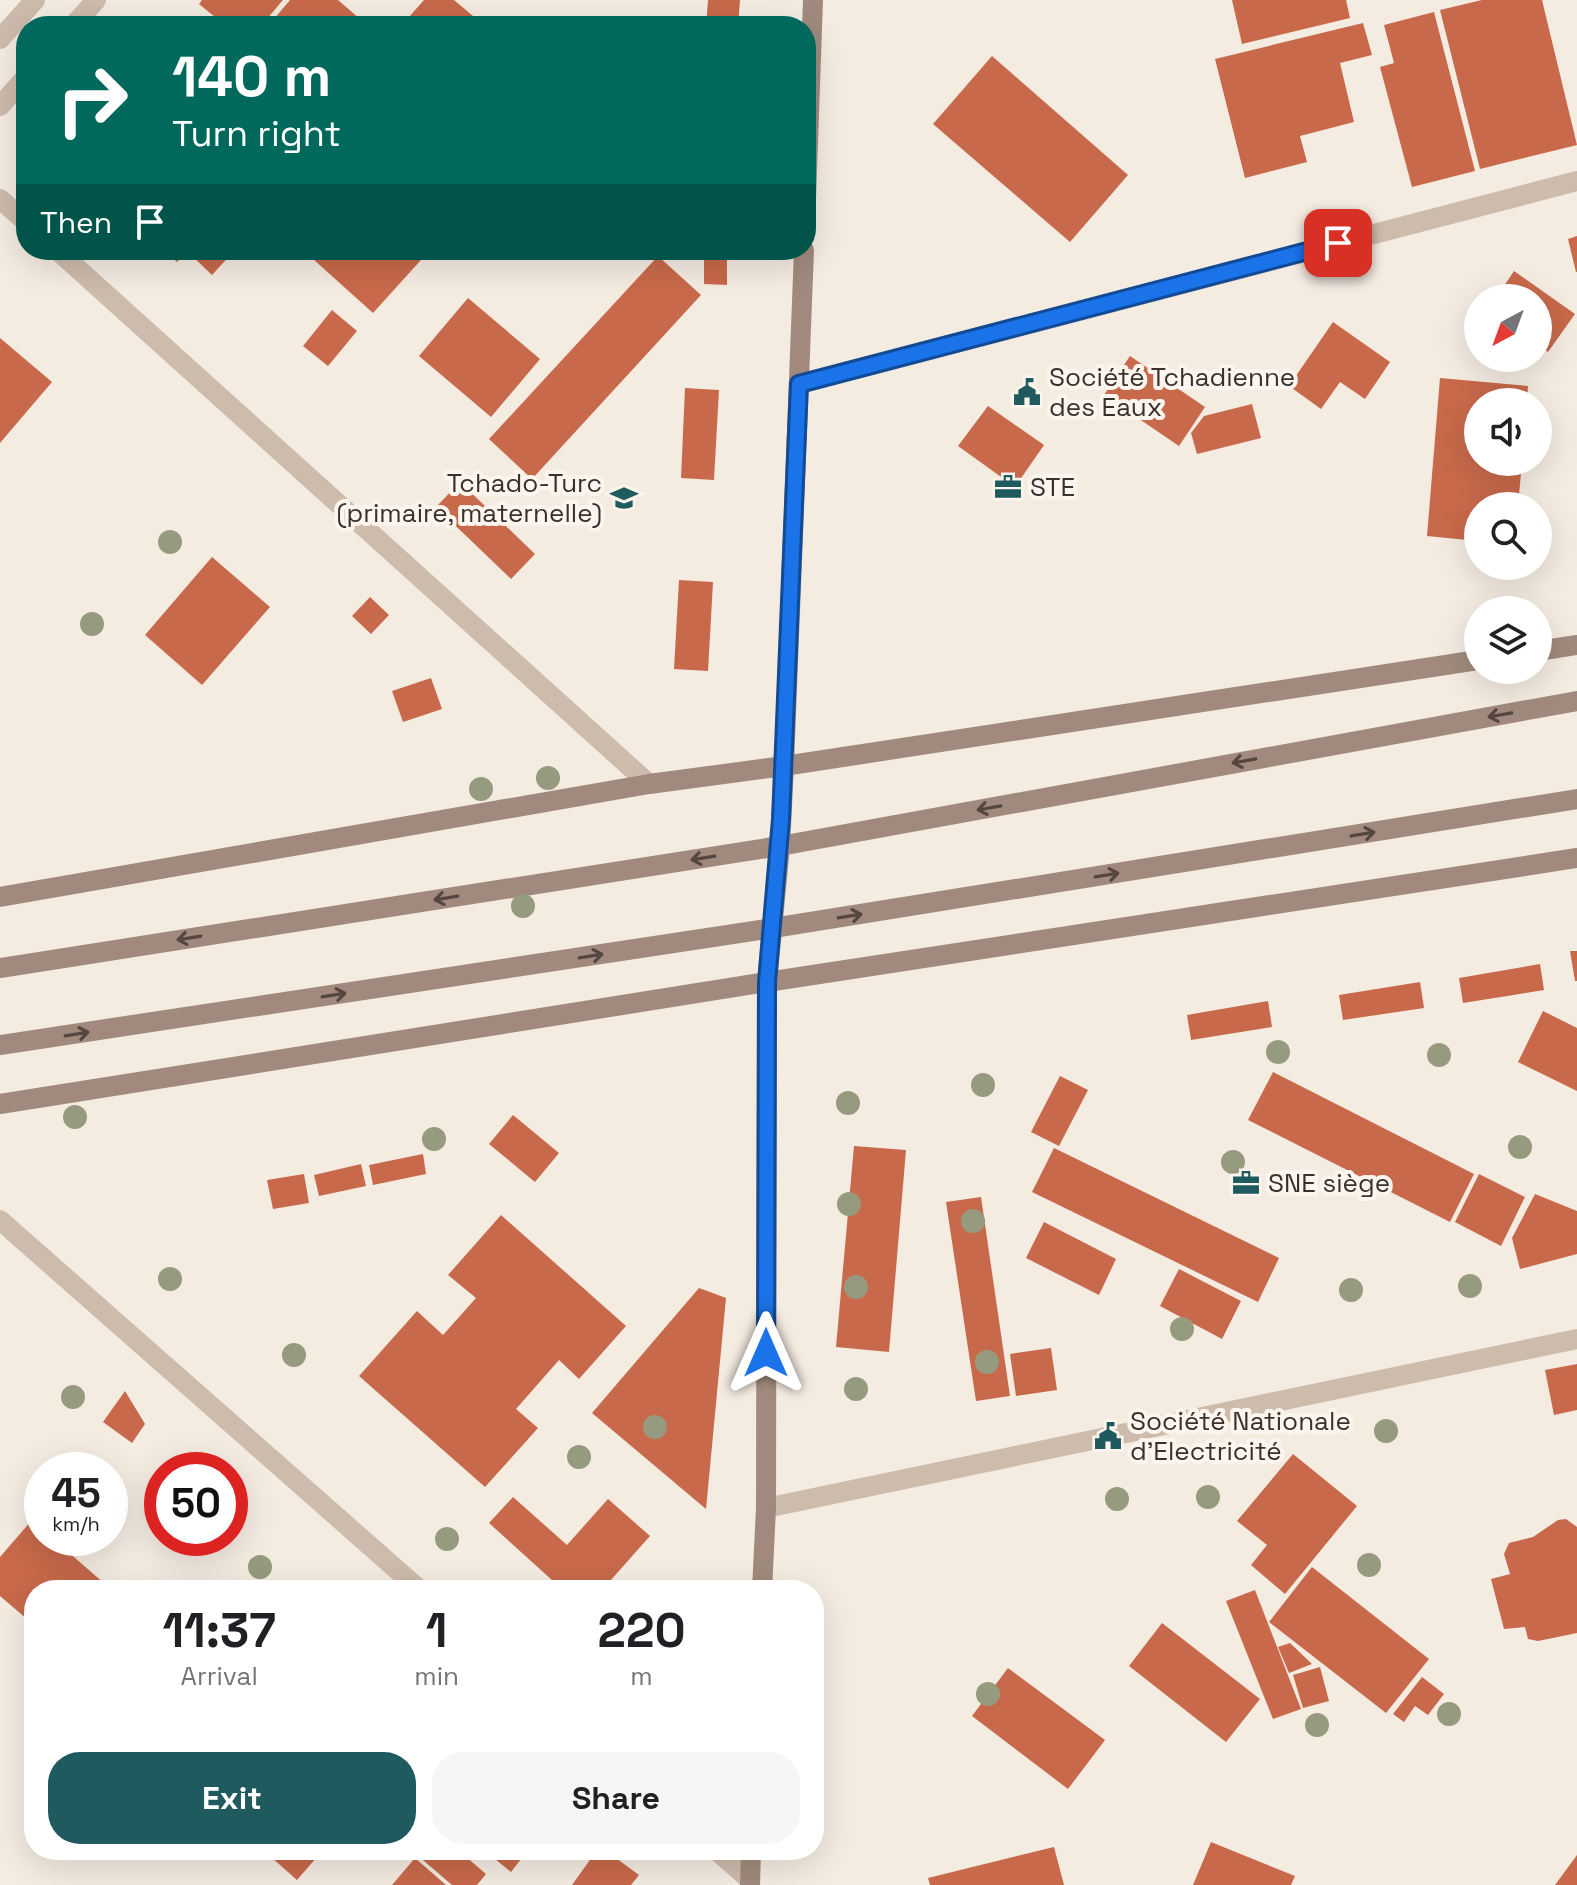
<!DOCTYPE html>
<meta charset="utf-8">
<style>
body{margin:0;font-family:"Space Grotesk",sans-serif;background:#f6f6f6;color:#202124;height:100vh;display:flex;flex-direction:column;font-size:30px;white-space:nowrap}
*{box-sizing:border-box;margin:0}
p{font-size:26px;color:#757577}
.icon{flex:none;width:44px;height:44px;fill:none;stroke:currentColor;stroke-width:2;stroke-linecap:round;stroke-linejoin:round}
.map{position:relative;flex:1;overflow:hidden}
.side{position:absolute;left:24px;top:1580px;width:800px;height:280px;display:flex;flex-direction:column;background:#fff;border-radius:32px;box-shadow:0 8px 32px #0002}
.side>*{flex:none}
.hud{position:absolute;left:16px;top:16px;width:800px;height:244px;border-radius:32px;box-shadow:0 8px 32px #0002;background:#00695c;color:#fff;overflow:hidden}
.needle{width:52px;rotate:221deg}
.tools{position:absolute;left:1464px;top:284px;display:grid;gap:16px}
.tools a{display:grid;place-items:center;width:88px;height:88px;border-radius:50%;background:#fff;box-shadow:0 8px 32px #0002;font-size:40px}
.speed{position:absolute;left:24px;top:1452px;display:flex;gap:16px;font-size:40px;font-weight:700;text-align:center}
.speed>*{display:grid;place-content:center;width:104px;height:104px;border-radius:50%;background:#fff;box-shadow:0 8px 32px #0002;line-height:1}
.speed small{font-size:20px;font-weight:400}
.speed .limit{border:12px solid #d22;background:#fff;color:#111}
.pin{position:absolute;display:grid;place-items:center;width:68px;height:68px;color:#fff;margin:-34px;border-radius:16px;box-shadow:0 4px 12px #0006}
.me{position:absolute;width:88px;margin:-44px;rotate:0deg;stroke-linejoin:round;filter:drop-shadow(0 0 6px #0008)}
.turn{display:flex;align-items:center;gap:28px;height:168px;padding:0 24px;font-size:36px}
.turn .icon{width:104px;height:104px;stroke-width:2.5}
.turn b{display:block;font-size:56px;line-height:68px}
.then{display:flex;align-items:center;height:76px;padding:0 24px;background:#0003;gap:16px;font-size:30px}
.eta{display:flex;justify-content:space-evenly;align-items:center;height:136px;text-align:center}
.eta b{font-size:48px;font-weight:800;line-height:56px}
.button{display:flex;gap:16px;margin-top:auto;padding:16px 24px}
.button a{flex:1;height:92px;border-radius:32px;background:#1f5a5e;color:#fff;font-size:32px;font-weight:800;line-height:92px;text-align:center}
.button a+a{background:#f6f6f6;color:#202124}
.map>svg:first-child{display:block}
.building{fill:#c8694b}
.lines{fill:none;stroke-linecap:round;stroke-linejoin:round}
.street{stroke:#cdbbac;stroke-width:20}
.secondary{stroke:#a18a7d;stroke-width:20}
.tree{fill:#969b7f}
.oneway{stroke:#544640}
.route-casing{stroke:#114b97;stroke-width:20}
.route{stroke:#1a73e8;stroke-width:14}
.labels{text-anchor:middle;stroke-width:8;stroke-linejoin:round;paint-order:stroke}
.poi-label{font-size:26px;fill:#3b302b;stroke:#fbf5ee;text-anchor:start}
</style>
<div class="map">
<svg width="1577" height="1885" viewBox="0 0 1577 1885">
<rect width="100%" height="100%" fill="#f4ebe1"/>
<g class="building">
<polygon points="202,0 283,0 261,26 226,26 199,4"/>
<polygon points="290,0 338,0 368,26 268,26"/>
<polygon points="424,0 454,0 485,26 401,26"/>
<polygon points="708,0 740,0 738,26 706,26"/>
<polygon points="1232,0 1346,0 1350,18 1242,44"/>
<polygon points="1482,0 1542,0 1577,145 1480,169 1440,10"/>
<polygon points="1434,12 1475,171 1412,187 1380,67 1394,63 1384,25"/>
<polygon points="1363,23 1372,55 1340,63 1354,122 1300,136 1307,162 1245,178 1215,59"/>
<polygon points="992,56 1128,175 1070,242 933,124"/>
<polygon points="1577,236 1577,272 1576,272 1568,239"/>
<polygon points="163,250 188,250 177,262"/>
<polygon points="195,250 235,250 212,275 191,255"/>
<polygon points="303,250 430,250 373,313"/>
<polygon points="704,250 727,250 727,285 704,284"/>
<polygon points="658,256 701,295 532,479 489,439"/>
<polygon points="1514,271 1575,314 1548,352 1538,345 1538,298 1496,298"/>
<polygon points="468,298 540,359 491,417 419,356"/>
<polygon points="332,310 357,331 328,366 303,346"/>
<polygon points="1333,322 1390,362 1365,399 1340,382 1321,409 1289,386"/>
<polygon points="0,338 52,382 0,443"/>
<polygon points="1130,356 1205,407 1179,446 1104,395"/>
<polygon points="1440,378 1528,386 1527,402 1478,402 1478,462 1522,462 1518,506 1478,506 1478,541 1427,536"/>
<polygon points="685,388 719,390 714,480 681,478"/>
<polygon points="1252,404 1261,438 1197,454 1191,433 1204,416"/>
<polygon points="988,406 1044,445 1015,487 958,446"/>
<polygon points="460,482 535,554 511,579 436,507"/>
<polygon points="212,557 270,607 202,685 145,635"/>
<polygon points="679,580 713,582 708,671 674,669"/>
<polygon points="370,597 389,615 371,634 352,616"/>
<polygon points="431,678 442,709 403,722 392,691"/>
<polygon points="1570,951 1577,951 1577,981 1575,981"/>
<polygon points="1540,964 1544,990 1463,1003 1459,978"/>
<polygon points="1420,982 1424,1008 1343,1020 1339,995"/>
<polygon points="1268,1001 1272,1027 1191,1040 1187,1015"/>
<polygon points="1543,1011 1577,1028 1577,1091 1518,1062"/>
<polygon points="1273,1072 1474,1174 1450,1222 1248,1120"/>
<polygon points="1060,1076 1088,1090 1059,1146 1031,1132"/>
<polygon points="513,1115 559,1153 535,1182 489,1144"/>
<polygon points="854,1146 906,1150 889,1352 836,1347"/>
<polygon points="1054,1148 1279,1258 1258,1302 1032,1192"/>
<polygon points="423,1154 426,1174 373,1185 369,1165"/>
<polygon points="361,1164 366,1186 319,1196 314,1175"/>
<polygon points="304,1174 309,1203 273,1209 267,1180"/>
<polygon points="1479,1174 1525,1197 1501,1246 1455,1222"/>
<polygon points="1535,1194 1577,1211 1577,1254 1520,1269 1512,1238"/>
<polygon points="981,1197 1010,1396 976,1401 946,1202"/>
<polygon points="501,1215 626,1326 579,1379 559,1360 516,1409 538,1428 485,1487 359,1376 417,1311 443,1335 476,1298 448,1275"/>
<polygon points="1044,1222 1116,1259 1099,1295 1026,1258"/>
<polygon points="1179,1269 1241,1301 1222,1339 1160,1306"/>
<polygon points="699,1288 726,1298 706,1509 592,1413"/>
<polygon points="1051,1348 1057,1390 1016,1396 1010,1354"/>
<polygon points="1577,1364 1577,1410 1554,1415 1545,1370"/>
<polygon points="125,1391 145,1424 132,1443 103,1422"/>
<polygon points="1293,1454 1357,1506 1285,1594 1251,1565 1267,1545 1237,1521"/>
<polygon points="513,1497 567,1545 608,1499 650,1536 602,1590 563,1590 489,1523"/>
<polygon points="1566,1519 1577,1527 1577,1633 1538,1641 1528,1639 1525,1627 1504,1629 1491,1579 1510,1574 1504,1554 1509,1543 1533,1537 1558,1520"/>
<polygon points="32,1520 42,1529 42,1538 52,1538 112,1590 34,1590 34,1625 0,1596 0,1557"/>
<polygon points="1312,1567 1429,1659 1386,1713 1269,1622"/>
<polygon points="1255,1590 1301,1709 1273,1719 1226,1601"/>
<polygon points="1162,1623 1260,1699 1226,1742 1129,1666"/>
<polygon points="1290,1643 1312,1664 1289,1673 1278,1647"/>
<polygon points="1320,1667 1329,1701 1303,1708 1293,1675"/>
<polygon points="1008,1668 1105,1740 1068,1789 972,1716"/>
<polygon points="1422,1677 1444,1694 1428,1715 1415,1706 1404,1722 1393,1714"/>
<polygon points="1211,1842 1295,1876 1291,1885 1193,1885"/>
<polygon points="1054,1847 1064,1885 930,1885 928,1878"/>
<polygon points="263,1850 323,1850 297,1880"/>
<polygon points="422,1850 458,1850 486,1874 477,1885 452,1885 417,1855"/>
<polygon points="484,1850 528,1850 511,1872"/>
<polygon points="597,1850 605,1850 639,1875 631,1885 572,1885"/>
<polygon points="1577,1855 1577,1885 1555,1885"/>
<polygon points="415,1858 446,1885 392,1885"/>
</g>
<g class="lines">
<g class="street">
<polyline points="73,26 96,0"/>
<polyline points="0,39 35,0"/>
<polyline points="0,106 26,77"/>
<polyline points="0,199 26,222"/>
<polyline points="57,250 649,784"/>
<polyline points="799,384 1577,181"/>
<polyline points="0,1220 420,1590"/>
<polyline points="766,1508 1577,1339"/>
<polyline points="716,1850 750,1880"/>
</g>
<g class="secondary">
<polyline points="806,199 813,0"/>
<polyline points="1538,651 1577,645"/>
<polyline points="0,897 649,784 784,766 1478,660"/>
<polyline points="0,968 780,846 1577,701"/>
<polyline points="0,1045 773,928 1577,799"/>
<polyline points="0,1104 767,982 1577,858"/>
<polyline points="762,1590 766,1508 767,982 780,846 784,766 804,250"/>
<polyline points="750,1885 751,1850"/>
</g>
</g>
<g class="tree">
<circle cx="170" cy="542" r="12"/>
<circle cx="92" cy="624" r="12"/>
<circle cx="548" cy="778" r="12"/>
<circle cx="481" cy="789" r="12"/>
<circle cx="523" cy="906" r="12"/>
<circle cx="1278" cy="1052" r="12"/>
<circle cx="1439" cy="1055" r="12"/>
<circle cx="983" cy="1085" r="12"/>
<circle cx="848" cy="1103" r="12"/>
<circle cx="75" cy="1117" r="12"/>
<circle cx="434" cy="1139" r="12"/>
<circle cx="1520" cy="1147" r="12"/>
<circle cx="1233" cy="1162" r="12"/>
<circle cx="849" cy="1204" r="12"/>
<circle cx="973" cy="1221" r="12"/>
<circle cx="170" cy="1279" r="12"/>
<circle cx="1470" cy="1286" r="12"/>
<circle cx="856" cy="1287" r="12"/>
<circle cx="1351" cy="1290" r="12"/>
<circle cx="1182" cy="1329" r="12"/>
<circle cx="294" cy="1355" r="12"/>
<circle cx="987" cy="1362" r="12"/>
<circle cx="856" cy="1389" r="12"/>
<circle cx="73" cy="1397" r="12"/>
<circle cx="655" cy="1427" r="12"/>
<circle cx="1386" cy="1431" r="12"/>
<circle cx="579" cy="1457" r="12"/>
<circle cx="1208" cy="1497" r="12"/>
<circle cx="1117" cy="1499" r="12"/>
<circle cx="447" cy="1539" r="12"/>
<circle cx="1369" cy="1565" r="12"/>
<circle cx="260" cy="1567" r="12"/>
<circle cx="988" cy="1694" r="12"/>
<circle cx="1449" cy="1714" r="12"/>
<circle cx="1317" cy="1725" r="12"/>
</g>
<defs><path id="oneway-shaft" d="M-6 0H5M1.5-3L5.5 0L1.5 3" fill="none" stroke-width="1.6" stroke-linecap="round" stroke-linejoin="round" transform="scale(2)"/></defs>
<g class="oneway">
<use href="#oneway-shaft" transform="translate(1500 715) rotate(170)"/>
<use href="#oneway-shaft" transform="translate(1244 761) rotate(170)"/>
<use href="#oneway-shaft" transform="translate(989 808) rotate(170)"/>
<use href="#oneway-shaft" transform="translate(1363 834) rotate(-9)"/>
<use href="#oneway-shaft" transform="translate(703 858) rotate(171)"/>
<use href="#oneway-shaft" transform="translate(1107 875) rotate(-9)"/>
<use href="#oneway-shaft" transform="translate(446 898) rotate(171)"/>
<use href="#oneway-shaft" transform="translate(850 916) rotate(-9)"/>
<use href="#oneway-shaft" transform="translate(189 938) rotate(171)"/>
<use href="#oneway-shaft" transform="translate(591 956) rotate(-9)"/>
<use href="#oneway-shaft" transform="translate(334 995) rotate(-9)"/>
<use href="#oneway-shaft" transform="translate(77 1034) rotate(-9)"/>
</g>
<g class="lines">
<g class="route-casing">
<polyline id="route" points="766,1353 767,982 781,819 799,384 1338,243"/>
</g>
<use href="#route" class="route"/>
</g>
<defs>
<g id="civic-bare" transform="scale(2.16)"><path d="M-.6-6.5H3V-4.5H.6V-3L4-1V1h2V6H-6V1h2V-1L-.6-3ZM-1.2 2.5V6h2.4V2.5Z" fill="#1f5a5e" stroke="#fbf5ee" stroke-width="2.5" paint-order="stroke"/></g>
<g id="office-bare" transform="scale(2.16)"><path d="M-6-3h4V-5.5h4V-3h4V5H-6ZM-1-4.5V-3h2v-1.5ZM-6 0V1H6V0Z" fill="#1f5a5e" stroke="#fbf5ee" stroke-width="2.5" paint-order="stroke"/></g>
<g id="school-bare" transform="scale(2.16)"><path d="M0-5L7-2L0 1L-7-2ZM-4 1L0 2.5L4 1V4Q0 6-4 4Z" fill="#1f5a5e" stroke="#fbf5ee" stroke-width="2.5" paint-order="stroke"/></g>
</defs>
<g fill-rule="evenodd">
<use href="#civic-bare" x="1027" y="392"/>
<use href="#office-bare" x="1008" y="487"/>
<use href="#school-bare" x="624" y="498"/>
<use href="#office-bare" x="1246" y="1183"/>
<use href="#civic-bare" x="1108" y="1436"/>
</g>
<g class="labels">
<g class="poi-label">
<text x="1049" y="386">Société Tchadienne<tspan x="1049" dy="30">des Eaux</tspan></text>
<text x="602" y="492" text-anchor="end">Tchado-Turc<tspan x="602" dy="30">(primaire, maternelle)</tspan></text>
<text x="1030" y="496">STE</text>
<text x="1268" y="1192">SNE siège</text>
<text x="1130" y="1430">Société Nationale<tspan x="1130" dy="30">d’Electricité</tspan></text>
</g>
</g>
</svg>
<div class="tools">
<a><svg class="needle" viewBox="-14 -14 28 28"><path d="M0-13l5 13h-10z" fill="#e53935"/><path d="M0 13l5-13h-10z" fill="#757577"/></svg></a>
<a><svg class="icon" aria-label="sound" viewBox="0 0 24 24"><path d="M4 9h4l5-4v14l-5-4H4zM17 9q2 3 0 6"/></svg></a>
<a><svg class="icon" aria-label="search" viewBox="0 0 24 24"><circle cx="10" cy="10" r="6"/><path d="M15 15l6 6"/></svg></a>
<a><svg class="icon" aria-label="layers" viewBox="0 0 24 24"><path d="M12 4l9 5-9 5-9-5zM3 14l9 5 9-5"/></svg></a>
</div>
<div class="speed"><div>45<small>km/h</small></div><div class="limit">50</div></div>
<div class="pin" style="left:1338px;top:243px;background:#d93025"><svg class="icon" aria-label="arrive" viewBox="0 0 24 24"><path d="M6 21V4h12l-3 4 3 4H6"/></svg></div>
<svg class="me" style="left:766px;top:1353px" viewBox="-20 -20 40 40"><path d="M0-17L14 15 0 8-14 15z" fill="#1a73e8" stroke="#fff" stroke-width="4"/></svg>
<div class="hud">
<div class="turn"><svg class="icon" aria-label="right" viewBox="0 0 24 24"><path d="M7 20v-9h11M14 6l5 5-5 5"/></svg><div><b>140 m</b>Turn right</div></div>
<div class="then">Then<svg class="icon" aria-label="arrive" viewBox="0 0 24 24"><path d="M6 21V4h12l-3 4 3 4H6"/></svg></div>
</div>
<section class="side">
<div class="eta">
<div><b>11:37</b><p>Arrival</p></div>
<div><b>1</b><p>min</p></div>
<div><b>220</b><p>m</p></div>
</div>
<div class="button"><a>Exit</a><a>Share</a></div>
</section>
</div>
